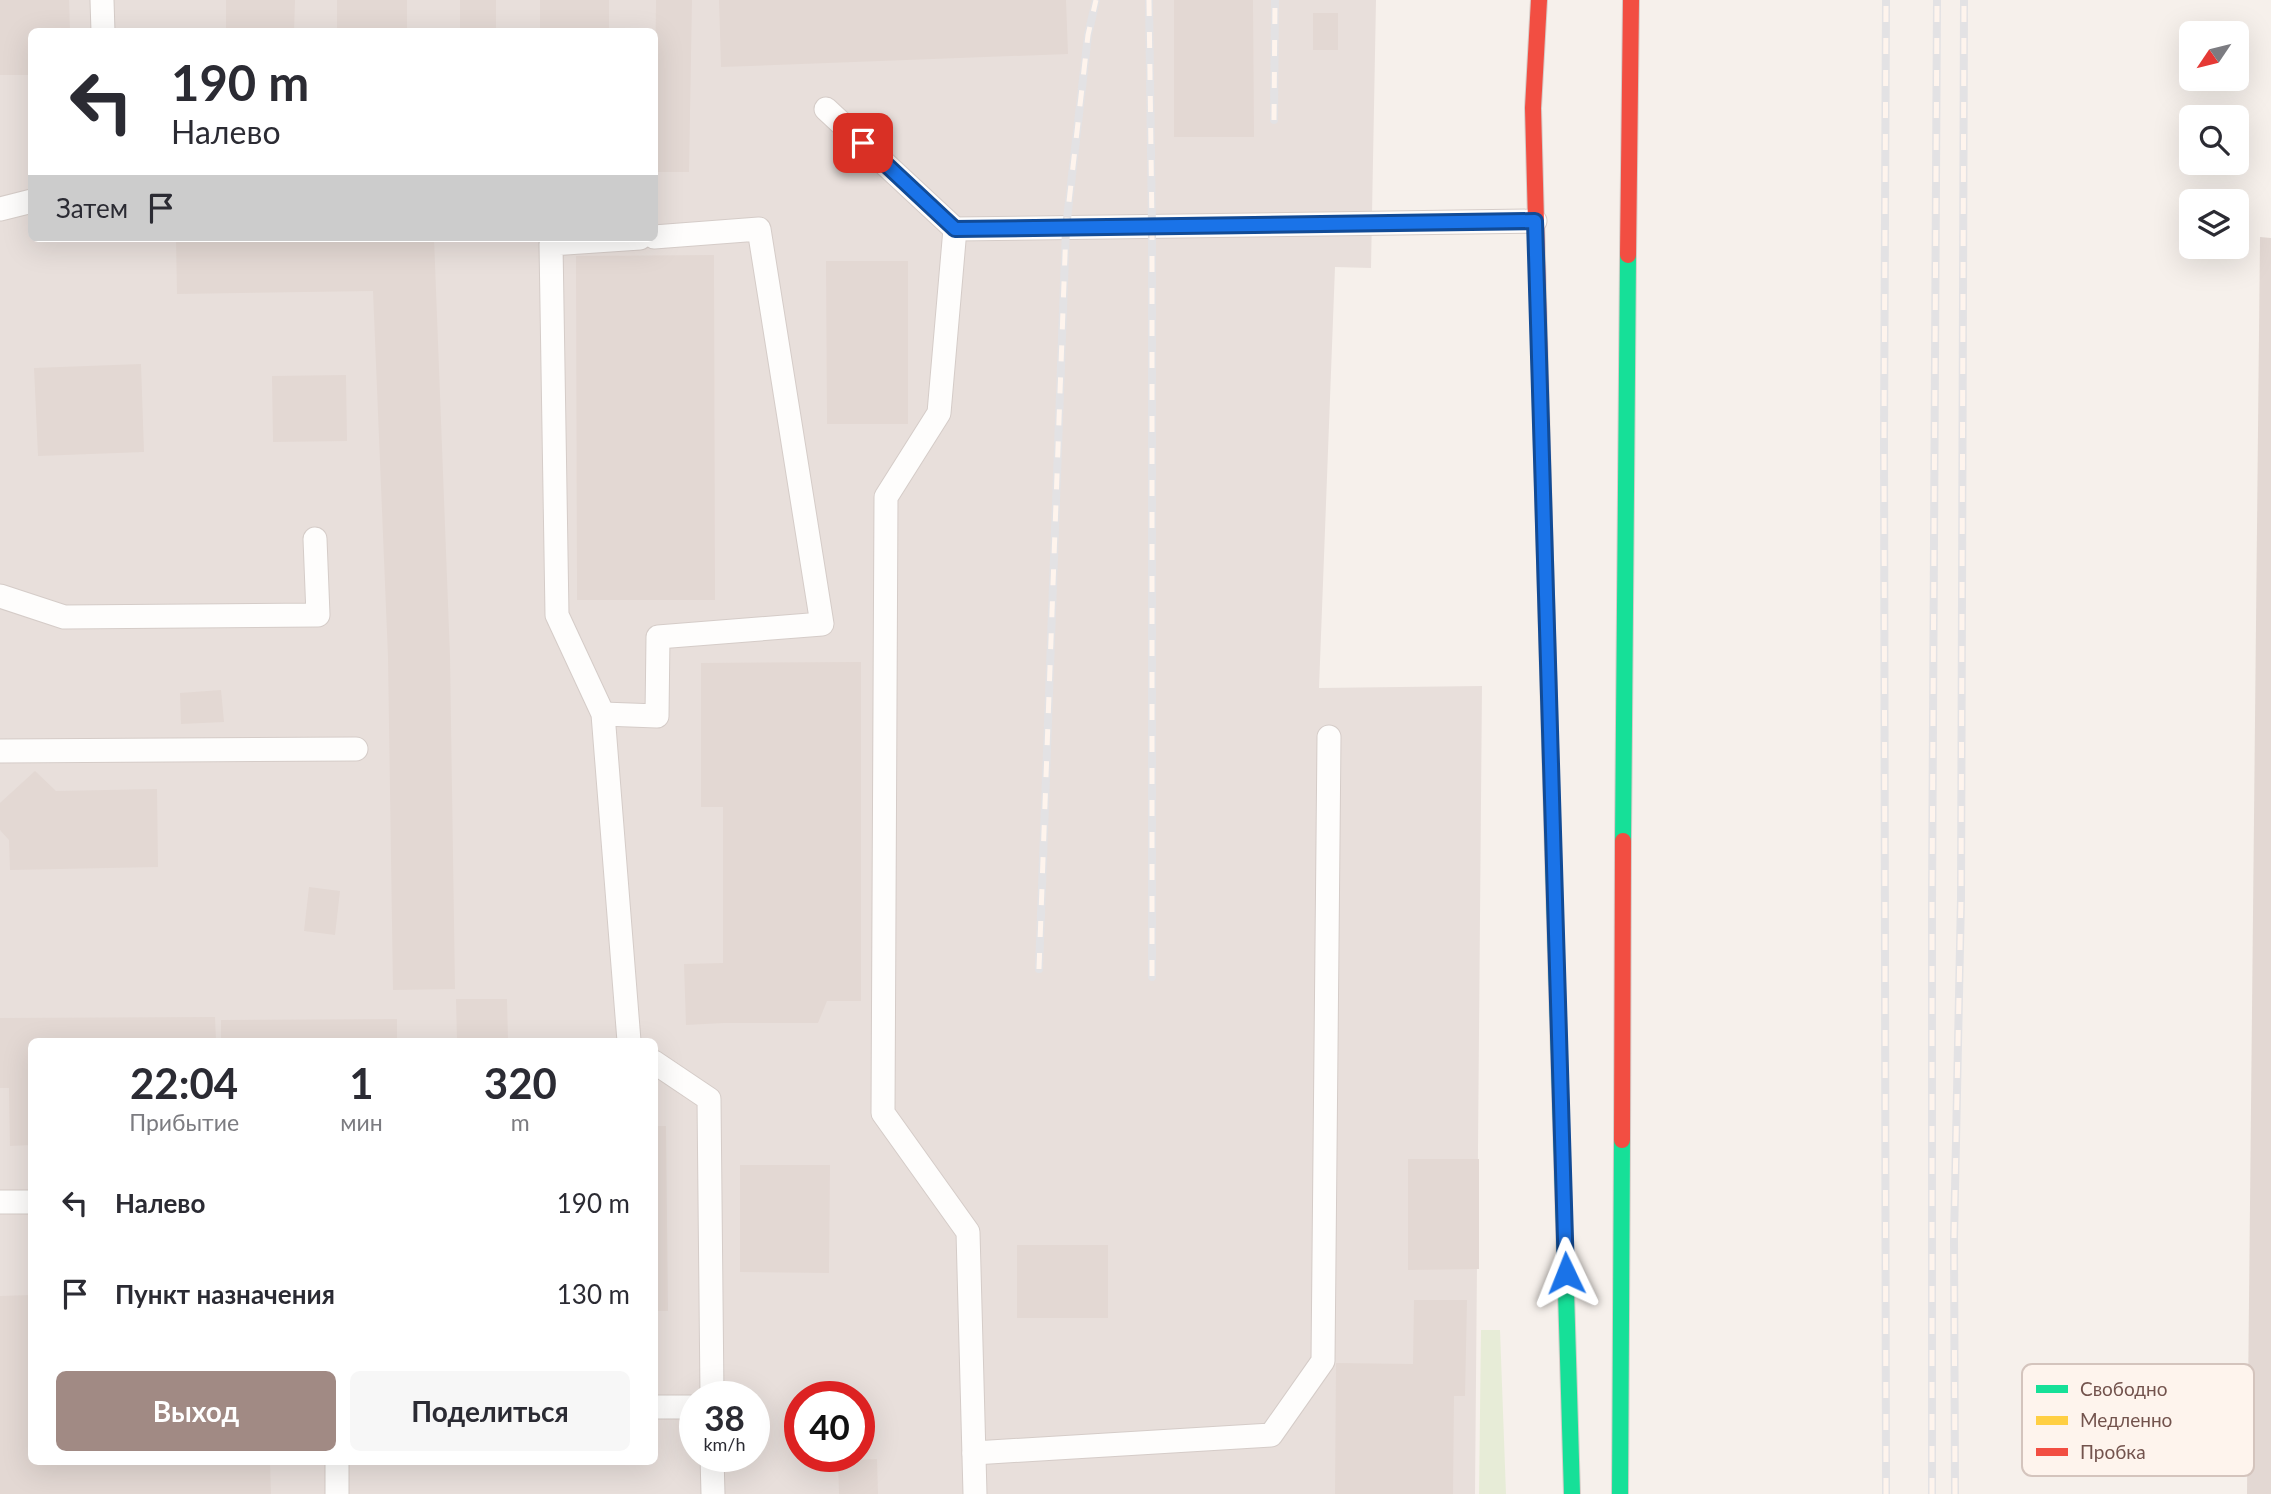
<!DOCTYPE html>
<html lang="ru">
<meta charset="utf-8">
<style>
body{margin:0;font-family:Lato,sans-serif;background:#f7f7f7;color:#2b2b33;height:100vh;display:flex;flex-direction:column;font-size:26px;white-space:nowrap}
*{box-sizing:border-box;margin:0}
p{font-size:23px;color:#7c7c81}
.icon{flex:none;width:38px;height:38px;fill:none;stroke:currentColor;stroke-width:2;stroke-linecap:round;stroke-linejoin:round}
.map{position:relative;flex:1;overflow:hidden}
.sheet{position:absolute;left:28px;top:1038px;width:630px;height:427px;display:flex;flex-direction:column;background:#fff;border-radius:10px;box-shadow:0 7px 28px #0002}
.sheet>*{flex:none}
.banner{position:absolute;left:28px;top:28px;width:630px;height:214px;border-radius:10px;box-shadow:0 7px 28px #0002;background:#fff;color:#2b2b33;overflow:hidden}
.needle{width:46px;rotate:235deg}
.tools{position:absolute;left:2179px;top:21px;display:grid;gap:14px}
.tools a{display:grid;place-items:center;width:70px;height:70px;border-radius:10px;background:#fff;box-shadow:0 7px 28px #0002;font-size:35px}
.speed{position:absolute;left:679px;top:1381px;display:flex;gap:14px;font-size:35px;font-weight:700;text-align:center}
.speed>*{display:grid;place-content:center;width:91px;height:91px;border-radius:50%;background:#fff;box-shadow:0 7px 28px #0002;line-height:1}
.speed small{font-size:18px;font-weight:400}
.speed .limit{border:10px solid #d22;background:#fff;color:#111}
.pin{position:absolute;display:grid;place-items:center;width:60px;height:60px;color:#fff;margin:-30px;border-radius:14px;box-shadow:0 4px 10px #0006}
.me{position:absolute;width:77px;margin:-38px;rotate:358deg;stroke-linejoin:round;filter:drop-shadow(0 0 5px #0008)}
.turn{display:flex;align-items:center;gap:24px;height:147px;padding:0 28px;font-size:32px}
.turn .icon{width:91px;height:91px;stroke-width:2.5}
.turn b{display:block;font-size:49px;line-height:60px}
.then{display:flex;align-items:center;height:66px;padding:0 28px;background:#0003;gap:14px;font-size:26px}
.eta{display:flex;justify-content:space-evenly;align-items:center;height:119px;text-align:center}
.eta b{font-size:42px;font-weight:700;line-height:49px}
.primary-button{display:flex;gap:14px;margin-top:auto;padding:14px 28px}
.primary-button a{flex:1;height:80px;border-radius:10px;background:#a18a84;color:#fff;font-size:28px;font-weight:700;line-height:80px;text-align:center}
.primary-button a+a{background:#f7f7f7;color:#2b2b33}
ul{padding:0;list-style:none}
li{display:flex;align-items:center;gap:21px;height:91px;padding:0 28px}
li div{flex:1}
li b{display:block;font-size:26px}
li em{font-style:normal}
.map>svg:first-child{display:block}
.industrial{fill:#e8dfdb;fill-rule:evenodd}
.green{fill:#e7ecd7}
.building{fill:#e3d8d3}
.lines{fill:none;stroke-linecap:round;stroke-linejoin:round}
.lane-casing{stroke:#d5ccc8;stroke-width:25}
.fast-casing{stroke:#d6ccc8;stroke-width:18}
.slow-casing{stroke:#d6ccc8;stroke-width:18}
.jam-casing{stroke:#d6ccc8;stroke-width:18}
.lane{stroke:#fefdfc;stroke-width:23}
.fast{stroke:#16e098;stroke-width:16}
.slow{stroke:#ffcf43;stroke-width:16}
.jam{stroke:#f24e42;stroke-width:16}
.rail-casing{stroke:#e3e2e4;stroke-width:8}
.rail{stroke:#fef4ed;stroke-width:5;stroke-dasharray:16;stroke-linecap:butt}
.route-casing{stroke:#114b97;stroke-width:18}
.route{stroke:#1a73e8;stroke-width:12}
.key{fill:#fef4ed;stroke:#d4c4bd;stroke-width:2}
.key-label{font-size:19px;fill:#73534d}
</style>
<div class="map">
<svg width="2271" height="1494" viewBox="0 0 2271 1494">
<rect width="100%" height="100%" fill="#f6f0eb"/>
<path class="industrial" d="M 0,0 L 1376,0 L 1371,268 L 1335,267 L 1319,688 L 1482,686 L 1475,1494 L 0,1494 ZM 32,32 L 654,32 L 654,238 L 32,238 ZM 32,1041 L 654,1041 L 654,1461 L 32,1461 ZM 695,1396 L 754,1396 L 754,1456 L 695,1456 ZM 800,1396 L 859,1396 L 859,1456 L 800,1456 Z"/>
<polygon class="green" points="1481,1330 1500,1330 1506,1494 1479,1494"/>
<g class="building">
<polygon points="0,0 69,0 70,32 32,32 32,75 0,75"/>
<polygon points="226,0 295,0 294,32 226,32"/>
<rect x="337" y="0" width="70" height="32"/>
<rect x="460" y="0" width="36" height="32"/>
<rect x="540" y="0" width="69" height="32"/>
<polygon points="656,0 692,0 689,172 654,172"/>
<polygon points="719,0 1066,0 1068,54 721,67"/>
<polygon points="1174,0 1253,0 1254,137 1174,137"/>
<rect x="1313" y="13" width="25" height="37"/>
<polygon points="2260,237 2271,238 2271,1494 2247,1494"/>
<polygon points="176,238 434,238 450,656 455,989 393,990 388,657 373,291 177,294"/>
<polygon points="714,255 715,600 577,600 576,256"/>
<polygon points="826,261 908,261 908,424 827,424"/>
<polygon points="141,364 144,452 38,456 34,368"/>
<polygon points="346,375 347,441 273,442 272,376"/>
<polygon points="861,662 861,1001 827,1001 818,1023 724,1023 686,1025 684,964 723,963 723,807 701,807 701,663"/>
<polygon points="221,690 224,722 181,724 180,693"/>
<polygon points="35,771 56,791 157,789 158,867 10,870 9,840 0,830 0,803"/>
<polygon points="309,887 340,891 335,935 304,931"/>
<polygon points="456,999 507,999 508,1041 457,1041"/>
<polygon points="215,1017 216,1041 32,1041 32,1145 10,1146 9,1088 0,1088 0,1018"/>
<polygon points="397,1019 397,1041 221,1041 221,1020"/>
<polygon points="654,1126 666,1126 668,1311 654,1311"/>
<polygon points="1408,1159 1479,1159 1479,1269 1408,1270"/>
<polygon points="740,1165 830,1165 829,1273 740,1272"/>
<rect x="1017" y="1245" width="91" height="73"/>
<polygon points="32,1295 32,1461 270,1461 271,1494 0,1494 0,1296"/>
<polygon points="1414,1300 1467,1300 1465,1396 1454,1396 1453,1494 1335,1494 1336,1363 1413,1364"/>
<polygon points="877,1459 878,1494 839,1494 838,1461"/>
</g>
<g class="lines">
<g class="lane-casing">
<g id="lane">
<polyline points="102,0 103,32"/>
<polyline points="826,109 955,229 939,413 886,497 883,1113 968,1232 975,1494"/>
<polyline points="0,209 32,201"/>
<polyline points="955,229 1535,221"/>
<polyline points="0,596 64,617 318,615 315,539"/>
<polyline points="603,714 657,716 658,637 822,624 759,229 654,237"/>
<polyline points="0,751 356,749"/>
<polyline points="629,1041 603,714 557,615 551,244 640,238"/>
<polyline points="654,1062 709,1099 712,1396"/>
<polyline points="0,1202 32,1202"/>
<polyline points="654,1407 695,1407"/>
<polyline points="974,1453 1271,1435 1323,1361 1329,737"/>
<polyline points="712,1456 713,1494"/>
<polyline points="337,1494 337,1461"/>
</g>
</g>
<g class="fast-casing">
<g id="fast">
<polyline points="1623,841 1628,255"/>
<polyline points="1553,852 1572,1494"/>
<polyline points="1620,1494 1622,1140"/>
</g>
</g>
<g class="slow-casing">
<polyline id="slow" points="1543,487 1553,852"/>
</g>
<g class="jam-casing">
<g id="jam">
<polyline points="1539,0 1533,108 1543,487"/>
<polyline points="1628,255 1631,0"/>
<polyline points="1622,1140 1623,841"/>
</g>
</g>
<use href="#lane" class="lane"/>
<use href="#fast" class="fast"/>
<use href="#slow" class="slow"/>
<use href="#jam" class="jam"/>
<g class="rail-casing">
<g id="rail">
<polyline points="1149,0 1152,227 1152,977"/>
<polyline points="1274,120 1275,0"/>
<polyline points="1039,969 1066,228 1088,35 1096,0"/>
<polyline points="1886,1494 1884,439 1886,0"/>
<polyline points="1932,1494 1932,903 1937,0"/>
<polyline points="1955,1494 1954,1239 1961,898 1964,0"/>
</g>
</g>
<use href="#rail" class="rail"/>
</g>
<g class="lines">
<g class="route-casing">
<polyline id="route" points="863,143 955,229 1535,221 1566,1273"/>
</g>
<use href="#route" class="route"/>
</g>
<rect x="2022" y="1364" width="232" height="112" rx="10" class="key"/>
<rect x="2036" y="1385" width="32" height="8" fill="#16e098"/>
<rect x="2036" y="1416" width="32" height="9" fill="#ffcf43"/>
<rect x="2036" y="1448" width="32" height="8" fill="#f24e42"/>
<g class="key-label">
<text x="2080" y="1396">Свободно</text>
<text x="2080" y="1427">Медленно</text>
<text x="2080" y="1459">Пробка</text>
</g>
</svg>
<div class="tools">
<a><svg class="needle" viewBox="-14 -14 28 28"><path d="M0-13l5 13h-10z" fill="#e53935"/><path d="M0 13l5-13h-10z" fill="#7c7c81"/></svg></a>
<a><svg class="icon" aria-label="search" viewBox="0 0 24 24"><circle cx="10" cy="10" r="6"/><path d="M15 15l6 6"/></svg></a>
<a><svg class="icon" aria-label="layers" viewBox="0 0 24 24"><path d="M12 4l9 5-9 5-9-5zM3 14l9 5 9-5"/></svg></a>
</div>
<div class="speed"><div>38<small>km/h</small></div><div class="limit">40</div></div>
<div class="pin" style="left:863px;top:143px;background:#d93025"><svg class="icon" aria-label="arrive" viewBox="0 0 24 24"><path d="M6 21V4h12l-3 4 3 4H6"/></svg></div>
<svg class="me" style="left:1566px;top:1273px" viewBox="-20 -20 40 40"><path d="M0-17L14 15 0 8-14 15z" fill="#1a73e8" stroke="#fff" stroke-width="4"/></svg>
<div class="banner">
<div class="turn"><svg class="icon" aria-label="left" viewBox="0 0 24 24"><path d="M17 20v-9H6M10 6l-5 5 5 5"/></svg><div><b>190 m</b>Налево</div></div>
<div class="then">Затем<svg class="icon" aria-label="arrive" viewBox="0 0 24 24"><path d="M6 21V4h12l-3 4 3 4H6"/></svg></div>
</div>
<section class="sheet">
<div class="eta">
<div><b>22:04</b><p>Прибытие</p></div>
<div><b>1</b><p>мин</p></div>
<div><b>320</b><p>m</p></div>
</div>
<ul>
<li><svg class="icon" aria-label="left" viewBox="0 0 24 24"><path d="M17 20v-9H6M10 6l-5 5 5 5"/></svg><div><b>Налево</b></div><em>190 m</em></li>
<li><svg class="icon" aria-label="arrive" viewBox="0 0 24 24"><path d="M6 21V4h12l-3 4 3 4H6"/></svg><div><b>Пункт назначения</b></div><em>130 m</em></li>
</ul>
<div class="primary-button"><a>Выход</a><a>Поделиться</a></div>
</section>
</div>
